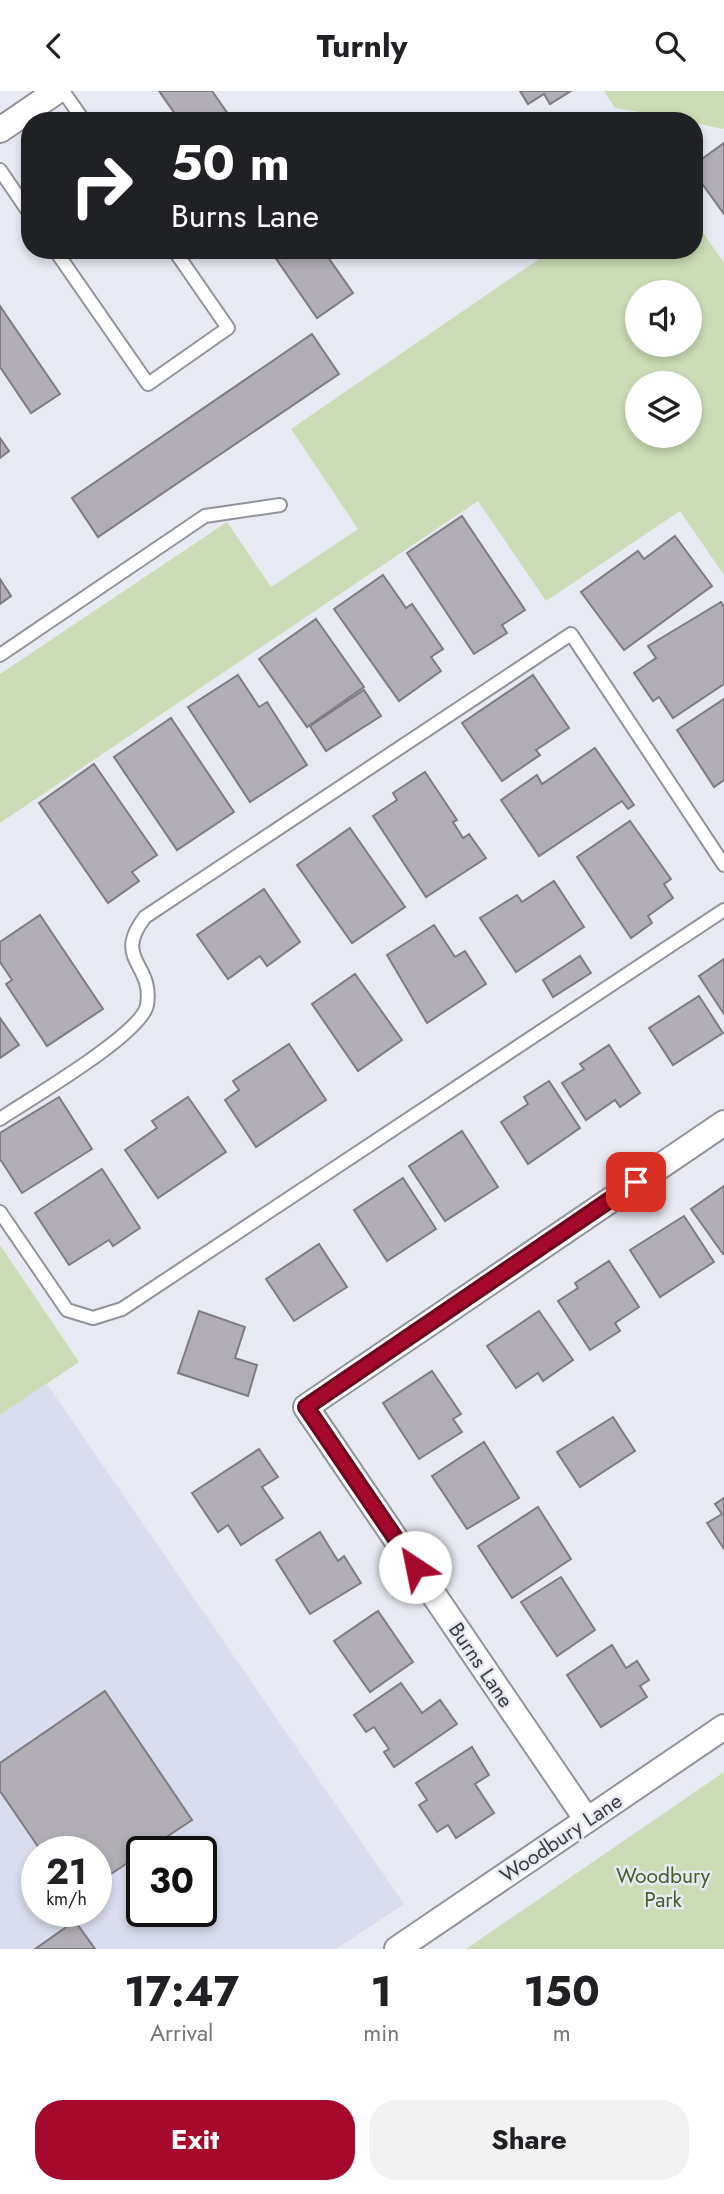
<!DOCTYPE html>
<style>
body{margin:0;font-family:Jost,sans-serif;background:#f2f2f2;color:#202124;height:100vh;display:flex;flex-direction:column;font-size:26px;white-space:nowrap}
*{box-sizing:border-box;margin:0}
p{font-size:23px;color:#757577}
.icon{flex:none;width:38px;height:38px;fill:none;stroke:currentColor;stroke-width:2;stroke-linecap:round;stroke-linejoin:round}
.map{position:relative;height:1858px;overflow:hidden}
.sheet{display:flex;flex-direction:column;background:#fff;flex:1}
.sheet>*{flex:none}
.hud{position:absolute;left:21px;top:21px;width:682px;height:147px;border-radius:28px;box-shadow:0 4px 10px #0003;background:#202124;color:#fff;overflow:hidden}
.controls{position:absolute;left:625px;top:189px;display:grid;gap:14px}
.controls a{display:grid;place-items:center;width:77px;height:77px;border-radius:50%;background:#fff;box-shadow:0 4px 10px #0003;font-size:35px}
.speed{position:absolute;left:21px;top:1745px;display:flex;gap:14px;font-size:35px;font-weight:700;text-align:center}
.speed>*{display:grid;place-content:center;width:91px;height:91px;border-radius:50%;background:#fff;box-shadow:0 4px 10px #0003;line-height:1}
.speed small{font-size:18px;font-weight:400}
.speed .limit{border:4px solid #111;border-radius:10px;background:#fff;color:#111}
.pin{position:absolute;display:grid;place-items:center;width:60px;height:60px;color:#fff;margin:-30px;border-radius:14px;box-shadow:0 4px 10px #0006}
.me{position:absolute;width:77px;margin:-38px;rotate:326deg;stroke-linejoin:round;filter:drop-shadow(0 0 5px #0008)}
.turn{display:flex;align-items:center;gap:24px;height:147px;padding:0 35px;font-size:32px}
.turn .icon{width:91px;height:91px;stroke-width:2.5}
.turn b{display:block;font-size:49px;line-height:60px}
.eta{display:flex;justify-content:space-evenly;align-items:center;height:119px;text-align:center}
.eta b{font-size:42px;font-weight:700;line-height:49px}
.cta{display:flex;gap:14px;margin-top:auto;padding:14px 35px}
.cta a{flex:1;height:80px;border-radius:28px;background:#a50a2c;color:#fff;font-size:28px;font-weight:700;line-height:80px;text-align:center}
.cta a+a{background:#f2f2f2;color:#202124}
header{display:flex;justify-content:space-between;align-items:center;height:91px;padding:0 35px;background:#fff;font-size:32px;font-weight:700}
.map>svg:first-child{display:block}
.built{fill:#d9dded;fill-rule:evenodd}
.green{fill:#cbdcb6;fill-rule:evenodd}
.building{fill:#b1adb5;stroke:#7f7b83;stroke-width:2}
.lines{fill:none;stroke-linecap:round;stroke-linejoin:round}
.lane-casing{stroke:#91939b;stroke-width:16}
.street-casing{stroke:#91939b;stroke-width:28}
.lane{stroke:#fff;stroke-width:12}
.street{stroke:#fff;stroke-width:24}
.route-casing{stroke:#6b061d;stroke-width:18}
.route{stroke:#a50a2c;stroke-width:12}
.labels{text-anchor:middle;stroke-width:5;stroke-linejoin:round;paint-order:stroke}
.street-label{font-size:21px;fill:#3b3c3f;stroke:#e8eaf3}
.park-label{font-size:21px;fill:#485d27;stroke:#e8eaf3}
</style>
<header><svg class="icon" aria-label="back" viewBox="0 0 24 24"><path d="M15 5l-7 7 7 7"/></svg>Turnly<svg class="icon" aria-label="search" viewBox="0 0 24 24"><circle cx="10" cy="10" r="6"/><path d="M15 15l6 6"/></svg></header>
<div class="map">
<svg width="724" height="1858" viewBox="0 0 724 1858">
<rect width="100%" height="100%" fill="#e8eaf3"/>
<path class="built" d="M 47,1293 L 404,1813 L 336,1858 L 0,1858 L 0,1324 ZM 37,1760 L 96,1760 L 96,1820 L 37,1820 ZM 142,1760 L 201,1760 L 201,1820 L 142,1820 Z"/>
<g class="green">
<polygon points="604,0 724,0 724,38 695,32 695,30 615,17"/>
<path d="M 695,130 L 724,172 L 724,484 L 680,420 L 546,510 L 478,410 L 0,732 L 0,583 L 227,431 L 271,496 L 358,438 L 291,338 L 552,159 L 695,159 ZM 690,201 L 690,254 L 637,254 L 637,201 ZM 637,292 L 690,292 L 690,345 L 637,345 Z"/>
<polygon points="0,1154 79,1271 0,1324"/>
<polygon points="724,1681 724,1858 466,1858"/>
</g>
<g class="building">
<polygon points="159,0 212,0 233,30 180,30"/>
<polygon points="520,0 571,0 550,13 544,3 528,13"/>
<polygon points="724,52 724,123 695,83 695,73"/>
<polygon points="270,159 323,159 353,202 317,227"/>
<polygon points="0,215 60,303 31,322 0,276"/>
<polygon points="312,243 339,283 98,446 72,407"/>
<polygon points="0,347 9,360 0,367"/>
<polygon points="462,425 525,519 502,534 507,542 474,563 407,462"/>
<polygon points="675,445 712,495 624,559 581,501 638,460 644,468"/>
<polygon points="383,484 406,517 412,513 443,558 431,566 441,580 399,610 334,518"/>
<polygon points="0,488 11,505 0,513"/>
<polygon points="721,511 724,516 724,593 673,627 659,606 653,610 634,582 656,567 648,555"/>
<polygon points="316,528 364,596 307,636 259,568"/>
<polygon points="238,584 259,616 267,611 307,674 250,711 188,616"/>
<polygon points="533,584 569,637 536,659 540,664 502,690 462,632"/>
<polygon points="364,599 381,625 326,660 310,635"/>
<polygon points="724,608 724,689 714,696 677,639"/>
<polygon points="171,627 234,721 177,759 114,666"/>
<polygon points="595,657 634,714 628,718 622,710 539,765 501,709 537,684 542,693"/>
<polygon points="94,673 157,764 132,781 139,790 108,812 39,712"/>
<polygon points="425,681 457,729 453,731 463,747 469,743 486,767 426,806 373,725 397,709 393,702"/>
<polygon points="630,730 671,788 664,793 673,807 648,825 652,832 631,847 577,766"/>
<polygon points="350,737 405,816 352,852 297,774"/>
<polygon points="554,790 584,836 516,881 480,827 517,804 522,811"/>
<polygon points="264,798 300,851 267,875 260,865 228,888 197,844"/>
<polygon points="40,824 103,918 47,955 6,893 12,889 0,871 0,851"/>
<polygon points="434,834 455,866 465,860 486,893 427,932 387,864"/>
<polygon points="580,865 591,882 553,906 543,889"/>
<polygon points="724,868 724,923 699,885"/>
<polygon points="355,883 402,949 358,980 312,913"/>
<polygon points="699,905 723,942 673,974 649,937"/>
<polygon points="0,927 19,954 0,967"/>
<polygon points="289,953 326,1009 256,1056 225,1009 239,999 233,990"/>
<polygon points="609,954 640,1002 620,1016 615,1009 586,1029 562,992 584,978 580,973"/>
<polygon points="549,990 580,1037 528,1073 501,1031 528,1013 524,1006"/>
<polygon points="59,1006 92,1058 22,1102 0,1068 0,1042"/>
<polygon points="188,1006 226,1061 158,1107 125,1059 157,1037 152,1030"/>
<polygon points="462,1040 498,1096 445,1130 409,1075"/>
<polygon points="102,1078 140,1137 113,1155 109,1149 69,1174 35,1122"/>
<polygon points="403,1087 436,1138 387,1170 354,1119"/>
<polygon points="724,1095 724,1162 723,1163 691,1118"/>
<polygon points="684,1125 714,1171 660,1206 630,1159"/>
<polygon points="319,1153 347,1196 294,1230 266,1188"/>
<polygon points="609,1170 639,1216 615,1232 620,1240 590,1259 558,1210 578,1197 575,1192"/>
<polygon points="199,1220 245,1236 235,1267 257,1274 248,1305 178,1282"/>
<polygon points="539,1220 573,1269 543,1290 538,1282 516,1297 487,1255"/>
<polygon points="432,1280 461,1323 453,1328 462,1341 419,1368 383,1312"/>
<polygon points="613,1326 635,1360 580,1396 557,1361"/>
<polygon points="484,1351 519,1407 467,1438 432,1385"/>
<polygon points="259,1358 278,1386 262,1396 283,1427 241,1454 228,1434 218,1441 192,1402"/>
<polygon points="724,1407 724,1458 707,1432 722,1423 715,1413"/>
<polygon points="538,1416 571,1468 512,1507 478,1455"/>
<polygon points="320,1441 338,1470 344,1465 361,1492 310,1523 276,1469"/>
<polygon points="561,1486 595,1539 557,1565 521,1511"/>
<polygon points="378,1520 413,1571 370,1601 334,1550"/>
<polygon points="612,1554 626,1577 637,1570 649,1589 640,1595 647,1606 601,1636 567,1584"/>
<polygon points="401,1592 422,1622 440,1609 457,1633 394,1676 384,1661 389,1658 374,1636 366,1641 354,1624"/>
<polygon points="105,1600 192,1729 96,1793 96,1760 41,1760 0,1700 0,1672"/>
<polygon points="472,1656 489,1684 475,1693 494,1722 456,1747 448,1734 437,1741 419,1714 427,1709 416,1692"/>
<polygon points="75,1830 95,1858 35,1858"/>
</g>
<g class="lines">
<g class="lane-casing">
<g id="lane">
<polyline points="63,0 84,30"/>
<polyline points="0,79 30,123"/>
<polyline points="55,159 148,293 228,237 174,159"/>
<polyline points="0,564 205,425 280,414"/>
<path d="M 0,1028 C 28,1009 142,943 147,914 C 154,872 112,869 145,826 L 571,543 L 724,774"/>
<polyline points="0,1121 67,1219 93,1227 122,1218 724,819"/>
</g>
</g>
<g class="street-casing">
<g id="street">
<polyline points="0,39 57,0"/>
<polyline points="587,1729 306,1316 724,1032"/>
<polyline points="397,1858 724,1636"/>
</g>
</g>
<use href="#lane" class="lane"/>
<use href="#street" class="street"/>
</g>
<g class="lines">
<g class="route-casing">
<polyline id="route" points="415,1476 306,1316 636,1091"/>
</g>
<use href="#route" class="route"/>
</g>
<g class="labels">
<g class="street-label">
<text transform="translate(481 1574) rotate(56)" y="7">Burns Lane</text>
<text transform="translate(561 1747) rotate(-34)" y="7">Woodbury Lane</text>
</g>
<g class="park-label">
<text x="663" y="1792">Woodbury<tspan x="663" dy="24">Park</tspan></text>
</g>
</g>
</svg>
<div class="controls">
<a><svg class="icon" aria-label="sound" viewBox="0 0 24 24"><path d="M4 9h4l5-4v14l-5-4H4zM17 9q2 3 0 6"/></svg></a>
<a><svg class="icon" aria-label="layers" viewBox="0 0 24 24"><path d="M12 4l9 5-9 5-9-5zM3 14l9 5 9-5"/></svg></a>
</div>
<div class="speed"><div>21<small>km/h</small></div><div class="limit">30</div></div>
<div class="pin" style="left:636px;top:1091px;background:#d93025"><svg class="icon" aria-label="arrive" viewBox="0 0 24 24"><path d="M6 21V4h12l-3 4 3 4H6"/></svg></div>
<svg class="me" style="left:415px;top:1476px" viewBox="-20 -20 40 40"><circle r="19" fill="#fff"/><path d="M0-13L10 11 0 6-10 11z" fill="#a50a2c"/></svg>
<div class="hud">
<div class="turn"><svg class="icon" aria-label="right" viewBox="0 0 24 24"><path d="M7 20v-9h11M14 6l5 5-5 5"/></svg><div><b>50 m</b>Burns Lane</div></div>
</div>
</div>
<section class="sheet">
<div class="eta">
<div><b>17:47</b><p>Arrival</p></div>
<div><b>1</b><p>min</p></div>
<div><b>150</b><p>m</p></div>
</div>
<div class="cta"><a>Exit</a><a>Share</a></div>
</section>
